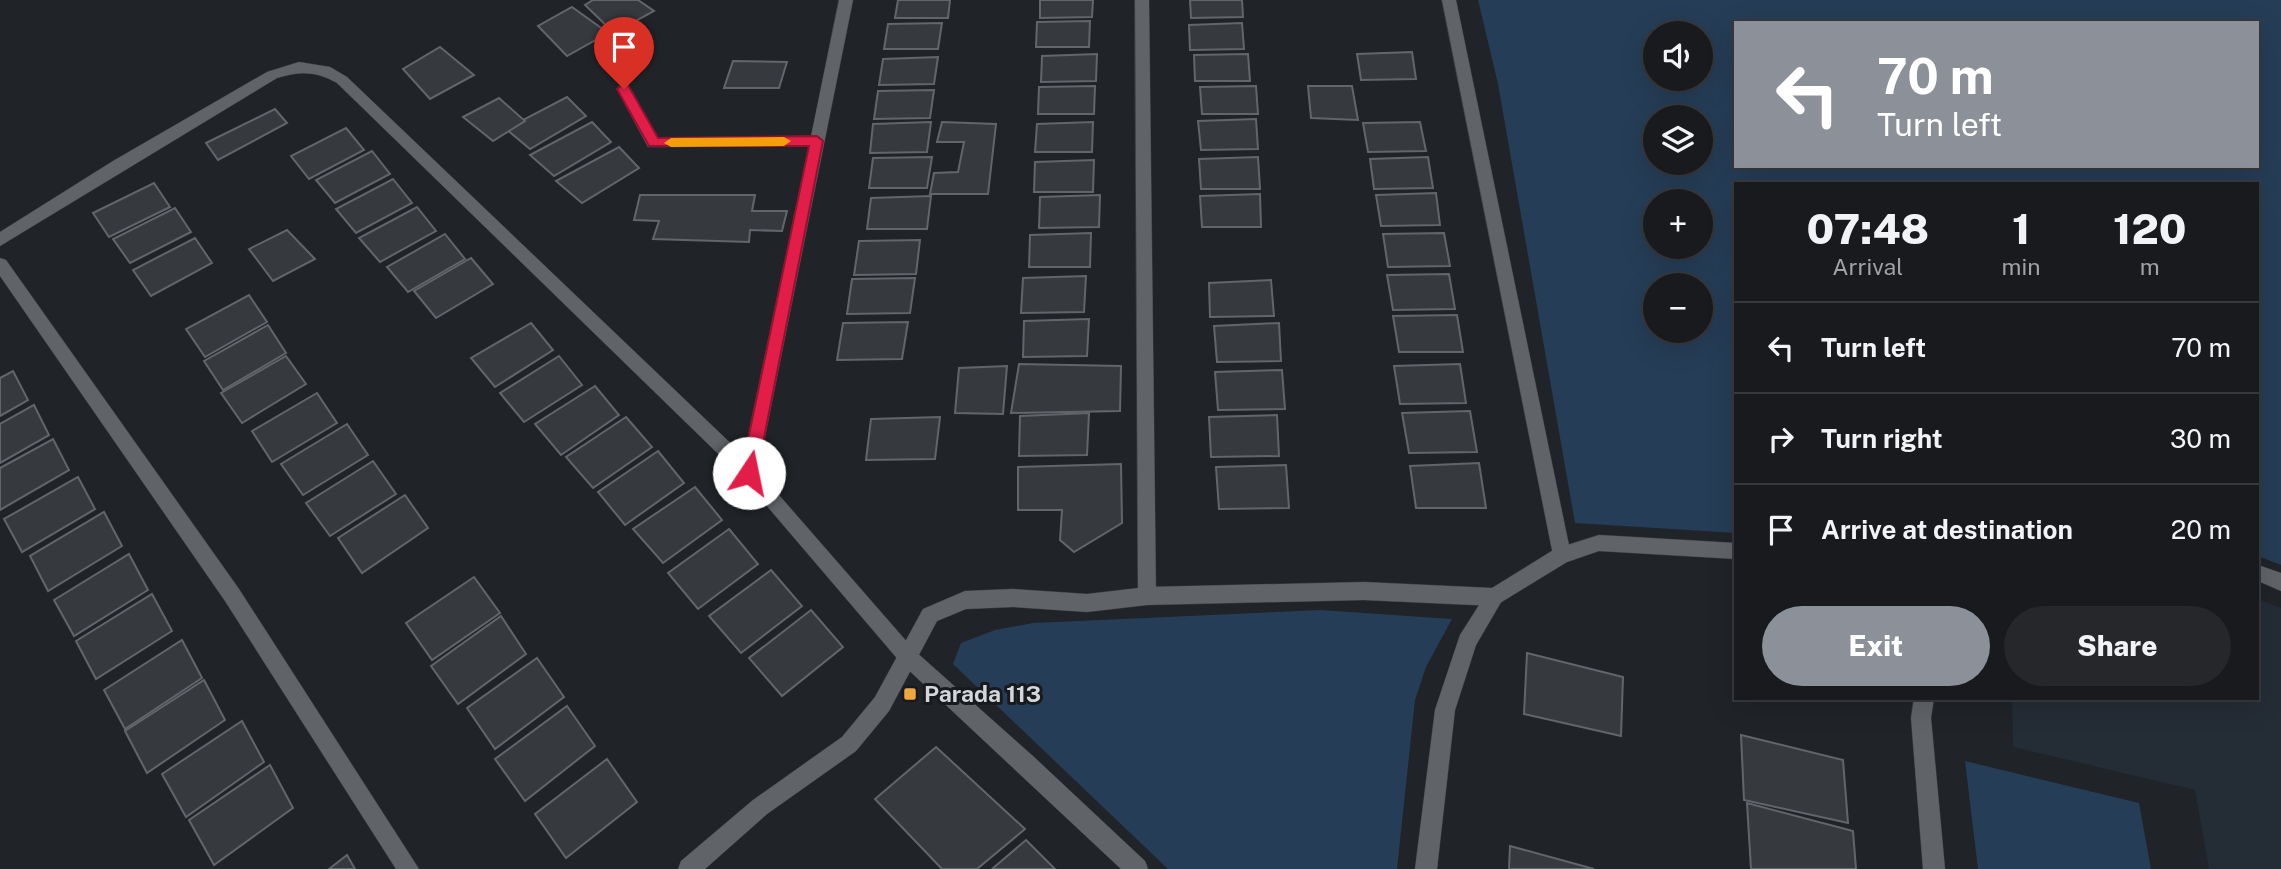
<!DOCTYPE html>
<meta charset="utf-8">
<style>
body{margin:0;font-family:"Public Sans",sans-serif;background:#25272b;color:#f1f3f6;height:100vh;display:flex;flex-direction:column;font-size:26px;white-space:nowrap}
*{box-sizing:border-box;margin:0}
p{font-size:23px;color:#9fa1a4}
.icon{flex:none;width:38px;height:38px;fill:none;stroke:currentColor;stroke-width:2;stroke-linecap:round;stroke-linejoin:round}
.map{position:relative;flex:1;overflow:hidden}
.drawer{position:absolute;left:1734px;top:182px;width:525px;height:518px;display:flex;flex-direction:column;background:#181a1e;border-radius:0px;box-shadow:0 7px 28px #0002,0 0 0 2px #36383c}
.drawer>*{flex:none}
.top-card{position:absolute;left:1734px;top:21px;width:525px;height:147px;border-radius:0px;box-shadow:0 7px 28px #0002,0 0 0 2px #36383c;background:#8c9099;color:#fff;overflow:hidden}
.tools{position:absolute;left:1643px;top:21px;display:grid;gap:14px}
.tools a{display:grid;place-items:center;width:70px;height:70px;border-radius:50%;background:#181a1e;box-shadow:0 7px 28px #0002,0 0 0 2px #36383c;font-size:35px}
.pin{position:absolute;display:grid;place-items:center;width:60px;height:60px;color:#fff;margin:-72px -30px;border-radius:50% 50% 50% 0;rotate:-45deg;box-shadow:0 0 7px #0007}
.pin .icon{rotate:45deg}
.me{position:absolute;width:77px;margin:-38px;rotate:11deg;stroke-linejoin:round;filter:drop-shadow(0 0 5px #0008)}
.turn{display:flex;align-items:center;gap:24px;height:147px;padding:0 28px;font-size:32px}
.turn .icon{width:91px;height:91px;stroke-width:2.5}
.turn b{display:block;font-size:49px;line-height:60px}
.eta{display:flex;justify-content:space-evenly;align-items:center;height:119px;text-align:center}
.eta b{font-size:42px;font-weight:800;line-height:49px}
.button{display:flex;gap:14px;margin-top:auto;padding:14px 28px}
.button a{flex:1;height:80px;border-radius:42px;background:#8c9099;color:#fff;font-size:28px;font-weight:800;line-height:80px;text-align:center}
.button a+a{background:#25272b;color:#f1f3f6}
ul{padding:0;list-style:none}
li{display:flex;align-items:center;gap:21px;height:91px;padding:0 28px;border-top:2px solid #36383c}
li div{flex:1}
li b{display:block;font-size:26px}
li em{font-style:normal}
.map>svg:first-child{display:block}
.built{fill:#242c35}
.green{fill:#253d56;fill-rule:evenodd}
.building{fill:#363a3e;stroke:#62666b;stroke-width:2}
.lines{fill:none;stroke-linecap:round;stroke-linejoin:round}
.street-casing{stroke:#3a3d40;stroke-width:1}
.secondary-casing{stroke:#3a3d40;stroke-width:1}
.street{fill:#606469;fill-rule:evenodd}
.secondary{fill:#606469;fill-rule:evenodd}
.route{fill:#e11d48;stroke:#92132f;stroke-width:2}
.slow{fill:#f59e0b}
.poi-dot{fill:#f0a73e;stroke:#171a1e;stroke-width:2.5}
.labels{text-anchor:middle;stroke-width:6;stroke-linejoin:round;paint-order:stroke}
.poi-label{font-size:23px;font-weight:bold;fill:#d4d6d9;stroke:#171a1e;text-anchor:start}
</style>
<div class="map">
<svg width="2281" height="869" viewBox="0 0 2281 869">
<rect width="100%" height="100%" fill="#202328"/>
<polygon class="built" points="2260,600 2281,608 2281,869 2209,869 2195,790 2013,747 2012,698 2258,698 2258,601"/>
<g class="green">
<path d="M 1478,0 L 2281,0 L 2281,565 L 2258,556 L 2258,184 L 1736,184 L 1736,533 L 1575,523 L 1498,84 ZM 1736,23 L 2258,23 L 2258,166 L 1736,166 ZM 1656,33 L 1701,33 L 1701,79 L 1656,79 ZM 1656,117 L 1701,117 L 1701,163 L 1656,163 ZM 1656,201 L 1701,201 L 1701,247 L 1656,247 ZM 1656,285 L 1701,285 L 1701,331 L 1656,331 Z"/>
<polygon points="1320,610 1452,619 1426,667 1415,700 1397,869 1168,869 953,664 961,643 995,630 1033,623"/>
<polygon points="1965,761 2139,803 2151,869 1978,869"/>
</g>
<g class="building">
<polygon points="593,0 638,0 654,11 614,33 585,5"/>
<polygon points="898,0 950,0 948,18 895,18"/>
<polygon points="1040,0 1093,0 1092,17 1040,18"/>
<polygon points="1190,0 1242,0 1243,17 1191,18"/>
<polygon points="572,7 608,33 567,56 538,26"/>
<polygon points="1090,21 1089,47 1036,47 1037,22"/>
<polygon points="942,23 938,49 884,49 888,24"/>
<polygon points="1242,23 1244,49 1190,50 1189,25"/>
<polygon points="440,47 474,75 430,99 403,69"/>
<polygon points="1412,52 1416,79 1361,80 1357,54"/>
<polygon points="1097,54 1096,81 1041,82 1042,56"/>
<polygon points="1248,54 1250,81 1195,81 1194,55"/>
<polygon points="938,57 934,84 879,85 883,59"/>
<polygon points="733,61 787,62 779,88 724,88"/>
<polygon points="1095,86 1094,114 1038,114 1039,87"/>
<polygon points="1256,86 1258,114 1202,114 1200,87"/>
<polygon points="1308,86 1352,86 1358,120 1311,118"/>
<polygon points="934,90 930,118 874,119 878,91"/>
<polygon points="567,97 586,116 530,149 506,129"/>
<polygon points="499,98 525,121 493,141 463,117"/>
<polygon points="275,109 287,123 218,160 206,143"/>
<polygon points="1256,119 1258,149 1201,150 1198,121"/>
<polygon points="592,122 611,142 554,176 530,155"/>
<polygon points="931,122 927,152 870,153 873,124"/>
<polygon points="942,122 996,124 988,194 930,194 934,173 958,172 964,142 937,142"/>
<polygon points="1093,122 1092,152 1035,152 1037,124"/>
<polygon points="1420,122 1426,151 1368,152 1363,123"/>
<polygon points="346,128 364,150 309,179 291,156"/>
<polygon points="619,147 639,168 582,203 556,181"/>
<polygon points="372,151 390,174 335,203 316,180"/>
<polygon points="932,157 927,188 869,188 873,158"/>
<polygon points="1258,157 1260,189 1201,189 1199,159"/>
<polygon points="1428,157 1433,188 1374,189 1370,159"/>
<polygon points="1094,160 1093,192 1034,192 1035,162"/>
<polygon points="393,179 412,203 356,233 336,209"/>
<polygon points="154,183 170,207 109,237 93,213"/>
<polygon points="1436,193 1440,225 1381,226 1376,195"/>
<polygon points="1260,194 1261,227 1202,227 1200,196"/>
<polygon points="640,195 755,195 752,211 787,211 782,231 750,230 749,242 653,239 659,221 634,220"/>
<polygon points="1100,195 1099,227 1039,228 1040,197"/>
<polygon points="931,196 927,229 867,229 871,198"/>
<polygon points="417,207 436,231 380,262 359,238"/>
<polygon points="175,208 191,232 130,263 113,239"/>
<polygon points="287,230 315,259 273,281 249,249"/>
<polygon points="1091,233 1090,267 1029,267 1030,235"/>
<polygon points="1444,233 1450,266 1388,267 1383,234"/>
<polygon points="445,234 465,259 408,292 387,267"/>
<polygon points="195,238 212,263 151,296 133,270"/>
<polygon points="920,240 916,274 854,275 859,241"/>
<polygon points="471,258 493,284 436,318 414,291"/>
<polygon points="1449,274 1455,309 1393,310 1387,275"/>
<polygon points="1086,276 1084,312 1021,313 1023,278"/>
<polygon points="915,278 910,313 847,314 852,279"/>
<polygon points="1271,280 1274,316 1210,317 1209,283"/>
<polygon points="249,295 267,322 205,357 186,329"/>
<polygon points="1457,315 1463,352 1399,352 1393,316"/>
<polygon points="1089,319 1087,356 1023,357 1024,321"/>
<polygon points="908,322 902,359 837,360 843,323"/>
<polygon points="531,323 553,350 495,387 471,358"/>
<polygon points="1279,323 1281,361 1217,362 1214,326"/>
<polygon points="268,325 286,353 223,390 204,361"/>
<polygon points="286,356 306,384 242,423 221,393"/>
<polygon points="559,356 582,385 524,422 500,393"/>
<polygon points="1019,364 1121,366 1120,411 1011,413"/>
<polygon points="1460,364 1466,403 1400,404 1394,366"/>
<polygon points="1007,366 1003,414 955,413 959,368"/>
<polygon points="1282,370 1285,409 1218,410 1215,372"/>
<polygon points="13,371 28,400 0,416 0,378"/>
<polygon points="595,386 619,415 561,455 535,424"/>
<polygon points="317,393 337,423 272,462 252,431"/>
<polygon points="34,405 49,435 0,463 0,424"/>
<polygon points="1470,411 1477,452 1409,453 1402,413"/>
<polygon points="1089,413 1087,455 1019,456 1020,416"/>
<polygon points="1277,415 1279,456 1211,457 1209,417"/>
<polygon points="626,417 652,447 593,488 566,457"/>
<polygon points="940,417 935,459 866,460 871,419"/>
<polygon points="347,424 368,455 303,495 281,464"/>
<polygon points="53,439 69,470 0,510 0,468"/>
<polygon points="658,451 684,483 625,525 598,492"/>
<polygon points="373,461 396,494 330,536 306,503"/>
<polygon points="1479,463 1486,508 1416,508 1410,466"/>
<polygon points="1121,464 1122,523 1074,552 1060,540 1062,510 1018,510 1018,467"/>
<polygon points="1286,465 1289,508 1219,509 1216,467"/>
<polygon points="78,477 95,509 22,552 4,519"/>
<polygon points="695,487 722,520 663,563 633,529"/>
<polygon points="405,495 428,528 362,573 338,538"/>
<polygon points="104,512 122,546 48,591 30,556"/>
<polygon points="729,529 758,564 698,609 668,573"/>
<polygon points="129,554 148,590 74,636 54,600"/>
<polygon points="771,570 802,606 741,653 709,616"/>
<polygon points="474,577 500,613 432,660 406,623"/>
<polygon points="152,594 172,631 96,679 76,641"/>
<polygon points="811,610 843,647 782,696 749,658"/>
<polygon points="501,616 526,654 458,704 431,666"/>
<polygon points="182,640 202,678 125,729 104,690"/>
<polygon points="1527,653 1623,677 1621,736 1524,714"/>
<polygon points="537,658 564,697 495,749 467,708"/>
<polygon points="204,680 225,720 147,773 125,731"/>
<polygon points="567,706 595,746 525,801 495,759"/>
<polygon points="242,721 264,762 186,817 162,774"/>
<polygon points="1741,735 1843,760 1848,823 1744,800"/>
<polygon points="936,747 1025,829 977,869 942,869 875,799"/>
<polygon points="607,759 637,802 566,858 535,814"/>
<polygon points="270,765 293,808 214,865 189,820"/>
<polygon points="1747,803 1853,831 1856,869 1751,869"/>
<polygon points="1026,840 1055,869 992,869"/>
<polygon points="1510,846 1594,869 1509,869"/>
<polygon points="347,855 355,869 329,869"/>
</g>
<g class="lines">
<g class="street-casing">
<g id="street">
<path d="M 839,0 L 853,0 L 758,471 L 915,651 L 1034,757 L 1145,861 L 1148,869 L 1121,869 L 901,663 L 743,478 L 337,83 C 316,71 300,71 277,78 L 0,246 L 0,232 L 113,161 L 267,72 L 299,62 L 330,67 L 347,77 L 744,456 L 809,146 L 648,147 L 617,89 L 619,86 L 629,86 L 658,138 L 811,136 Z"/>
<polygon points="1135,0 1149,0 1156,596 1154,602 1147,605 1140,602 1138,596"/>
<polygon points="1442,0 1456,0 1571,555 1569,561 1562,563 1555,561 1553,555"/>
<polygon points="1495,588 1502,591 1504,597 1476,645 1455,710 1437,869 1415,869 1435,710 1460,635 1488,591"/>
<polygon points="1914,698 1934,698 1931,718 1945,869 1923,869 1911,718"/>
</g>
</g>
<g class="secondary-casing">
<g id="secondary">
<polygon points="0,258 6,260 239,589 419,869 396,869 225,601 0,276"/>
<polygon points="1599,535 1736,543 1736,559 1599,551 1567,562 1495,606 1364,600 1147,605 1087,612 1013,607 966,609 937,621 889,711 856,751 767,814 705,869 678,869 681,861 753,800 842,737 875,697 923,609 965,591 1013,589 1087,594 1147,587 1364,582 1492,588 1555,549"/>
<polygon points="2258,565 2281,573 2281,591 2258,581"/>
</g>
</g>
<use href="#street" class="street"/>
<use href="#secondary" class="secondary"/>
</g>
<polygon class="route" points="624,84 628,85 658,138 817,136 823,141 757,473 749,480 741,473 809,146 649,146 617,89"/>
<polygon class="slow" points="784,137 791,141 784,146 671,147 664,143 671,138"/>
<rect class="poi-dot" x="903" y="687" width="14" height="14" rx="3.5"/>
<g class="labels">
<g class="poi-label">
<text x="924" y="702">Parada 113</text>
</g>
</g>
</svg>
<div class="tools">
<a><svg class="icon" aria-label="sound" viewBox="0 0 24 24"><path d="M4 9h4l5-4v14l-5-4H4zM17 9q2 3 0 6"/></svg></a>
<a><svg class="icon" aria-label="layers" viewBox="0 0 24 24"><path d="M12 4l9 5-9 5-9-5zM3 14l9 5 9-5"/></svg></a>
<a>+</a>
<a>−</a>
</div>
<div class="pin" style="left:624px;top:89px;background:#d93025"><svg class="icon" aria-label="arrive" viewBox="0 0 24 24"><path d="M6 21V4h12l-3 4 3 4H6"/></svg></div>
<svg class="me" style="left:749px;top:473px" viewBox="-20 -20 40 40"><circle r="19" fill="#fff"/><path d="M0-13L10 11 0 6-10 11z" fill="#e11d48"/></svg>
<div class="top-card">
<div class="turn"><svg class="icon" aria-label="left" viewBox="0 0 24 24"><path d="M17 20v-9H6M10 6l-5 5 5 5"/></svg><div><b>70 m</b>Turn left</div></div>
</div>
<section class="drawer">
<div class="eta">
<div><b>07:48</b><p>Arrival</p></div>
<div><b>1</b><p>min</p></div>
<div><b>120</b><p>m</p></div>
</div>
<ul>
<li><svg class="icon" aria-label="left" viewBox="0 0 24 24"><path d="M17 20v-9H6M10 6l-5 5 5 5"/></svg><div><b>Turn left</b></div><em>70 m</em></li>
<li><svg class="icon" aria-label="right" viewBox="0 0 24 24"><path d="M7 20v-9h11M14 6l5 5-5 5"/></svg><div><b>Turn right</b></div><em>30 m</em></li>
<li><svg class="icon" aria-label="arrive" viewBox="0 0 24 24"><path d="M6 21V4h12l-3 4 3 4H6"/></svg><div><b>Arrive at destination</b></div><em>20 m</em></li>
</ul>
<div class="button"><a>Exit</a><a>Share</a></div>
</section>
</div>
